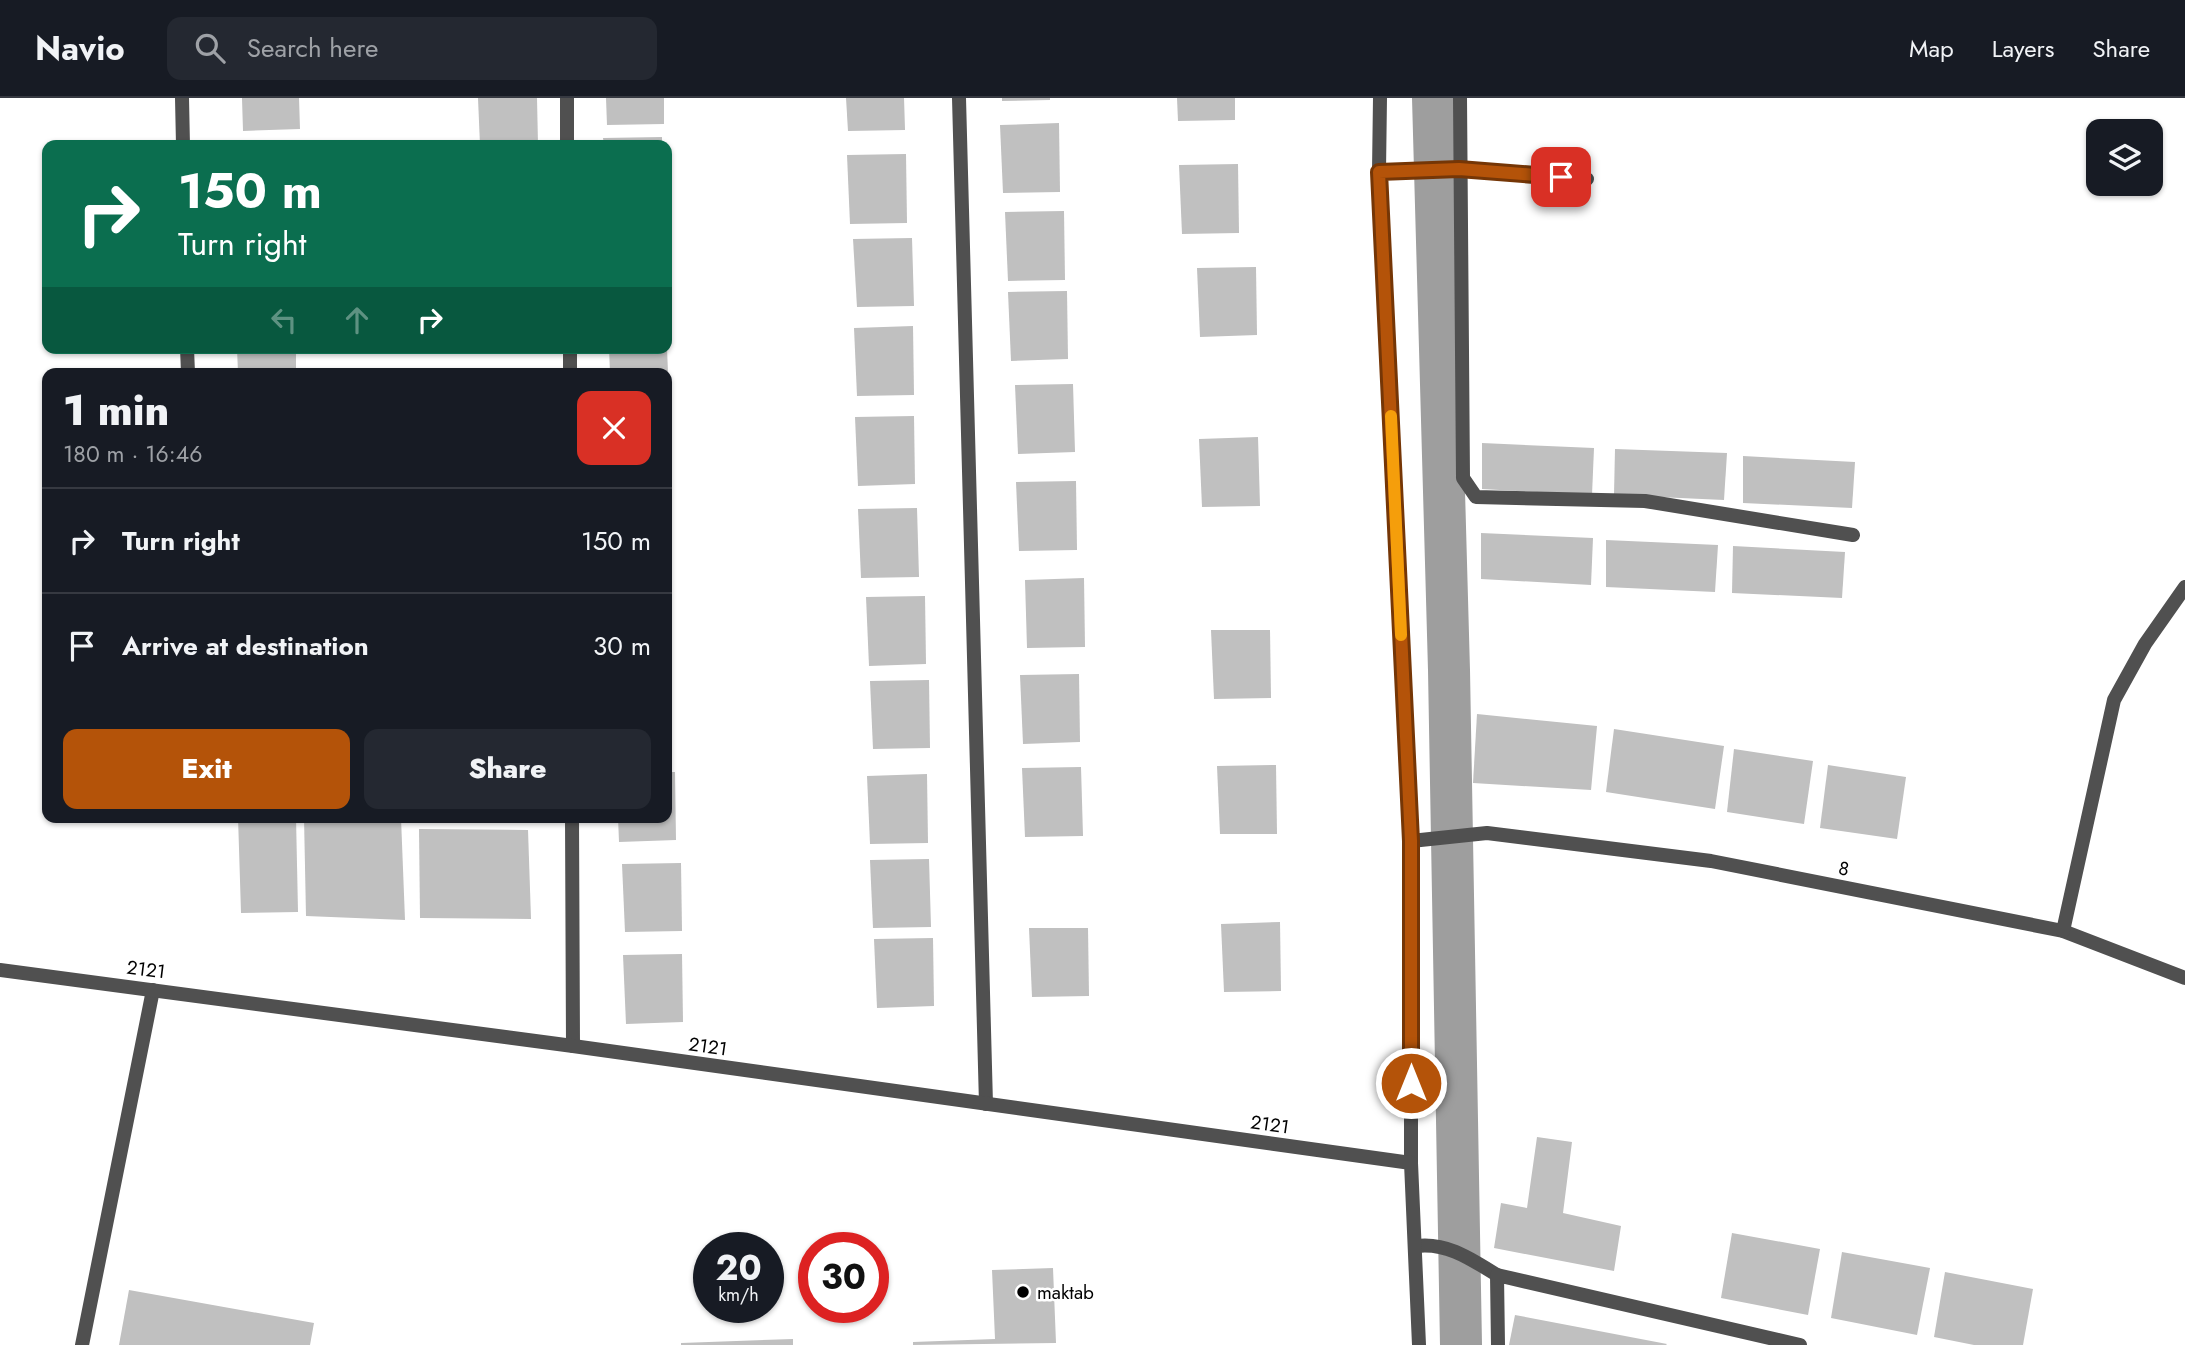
<!DOCTYPE html>
<meta charset="utf-8">
<style>
body{margin:0;font-family:Jost,sans-serif;background:#242831;color:#f1f3f6;height:100vh;display:flex;flex-direction:column;font-size:26px;white-space:nowrap}
*{box-sizing:border-box;margin:0}
p{font-size:23px;color:#9ea1a6}
.icon{flex:none;width:38px;height:38px;fill:none;stroke:currentColor;stroke-width:2;stroke-linecap:round;stroke-linejoin:round}
.map{position:relative;flex:1;overflow:hidden}
.side{position:absolute;left:42px;top:270px;width:630px;height:455px;display:flex;flex-direction:column;background:#171b24;border-radius:14px;box-shadow:0 2px 5px #0004}
.side>*{flex:none}
.guide{position:absolute;left:42px;top:42px;width:630px;height:214px;border-radius:14px;box-shadow:0 2px 5px #0004;background:#0b6e4f;color:#fff;overflow:hidden}
.fabs{position:absolute;left:2086px;top:21px;display:grid;gap:14px}
.fabs a{display:grid;place-items:center;width:77px;height:77px;border-radius:14px;background:#171b24;box-shadow:0 2px 5px #0004;font-size:35px}
.speed{position:absolute;left:693px;top:1134px;display:flex;gap:14px;font-size:35px;font-weight:700;text-align:center}
.speed>*{display:grid;place-content:center;width:91px;height:91px;border-radius:50%;background:#171b24;box-shadow:0 2px 5px #0004;line-height:1}
.speed small{font-size:18px;font-weight:400}
.speed .limit{border:10px solid #d22;background:#fff;color:#111}
.pin{position:absolute;display:grid;place-items:center;width:60px;height:60px;color:#fff;margin:-30px;border-radius:14px;box-shadow:0 4px 10px #0006}
.me{position:absolute;width:77px;margin:-38px;rotate:0deg;stroke-linejoin:round;filter:drop-shadow(0 0 5px #0008)}
.turn{display:flex;align-items:center;gap:24px;height:147px;padding:0 21px;font-size:32px}
.turn .icon{width:91px;height:91px;stroke-width:2.5}
.turn b{display:block;font-size:49px;line-height:60px}
.lanes{display:flex;align-items:center;height:66px;padding:0 21px;background:#0003;justify-content:center;gap:35px;direction:ltr}
.lanes .off{opacity:.35}
.round{display:grid;place-items:center;flex:none;width:74px;height:74px;border-radius:14px;background:#242831}
.headline{display:flex;align-items:center;justify-content:space-between;height:119px;padding:0 21px}
h1{font-size:42px;font-weight:800;line-height:52px}
.cta{display:flex;gap:14px;margin-top:auto;padding:14px 21px}
.cta a{flex:1;height:80px;border-radius:14px;background:#b45309;color:#fff;font-size:28px;font-weight:800;line-height:80px;text-align:center}
.cta a+a{background:#242831;color:#f1f3f6}
ul{padding:0;list-style:none}
li{display:flex;align-items:center;gap:21px;height:105px;padding:0 21px;border-top:2px solid #363941}
li div{flex:1}
li b{display:block;font-size:26px}
li em{font-style:normal}
header{display:flex;align-items:center;gap:42px;box-sizing:border-box;height:98px;padding:0 35px;background:#171b24;border-bottom:2px solid #363941}
header strong{font-size:33px}
nav{display:flex;gap:38px;margin-inline-start:auto;font-size:24px}
.search{width:490px;height:63px;background:#242831;display:flex;align-items:center;gap:18px;box-sizing:border-box;padding:0 24px;border-radius:14px;color:#9ea1a6;font-size:26px}
.map>svg:first-child{display:block}
.lines{fill:none;stroke-linecap:round;stroke-linejoin:round}
.canal{stroke:#9e9e9e;stroke-width:42}
.building{fill:#c0c0c0}
.service{stroke:#505050;stroke-width:14}
.minor{stroke:#505050;stroke-width:14}
.tertiary{stroke:#505050;stroke-width:14}
.route-casing{stroke:#753606;stroke-width:18}
.route{stroke:#b45309;stroke-width:12}
.slow{stroke:#f59e0b;stroke-width:12}
.poi-dot{fill:#000;stroke:#fff;stroke-width:2.5}
.labels{text-anchor:middle;stroke-width:5;stroke-linejoin:round;paint-order:stroke}
.street-label{font-size:19px;fill:#000;stroke:#fff}
.poi-label{font-size:19px;fill:#000;stroke:#fff;text-anchor:start}
</style>
<header>
<strong>Navio</strong>
<div class="search"><svg class="icon" aria-label="search" viewBox="0 0 24 24"><circle cx="10" cy="10" r="6"/><path d="M15 15l6 6"/></svg>Search here</div>
<nav><a>Map</a><a>Layers</a><a>Share</a></nav>
</header>
<div class="map">
<svg width="2185" height="1247" viewBox="0 0 2185 1247">
<rect width="100%" height="100%" fill="#fff"/>
<g class="lines">
<polyline class="canal" points="1433,0 1449,572 1461,1247"/>
</g>
<g class="building">
<polygon points="242,0 299,0 300,31 243,33"/>
<polygon points="478,0 537,0 538,47 480,47"/>
<polygon points="606,0 664,0 664,26 607,27"/>
<polygon points="846,0 904,0 905,32 848,33"/>
<polygon points="1002,0 1050,0 1050,2 1002,3"/>
<polygon points="1177,0 1235,0 1235,22 1178,23"/>
<polygon points="1059,25 1060,94 1003,95 1000,27"/>
<polygon points="662,39 662,47 604,47 603,40"/>
<polygon points="906,56 907,125 850,126 847,57"/>
<polygon points="1238,66 1239,135 1182,136 1179,67"/>
<polygon points="1064,113 1065,182 1008,183 1005,114"/>
<polygon points="912,140 914,208 857,209 853,141"/>
<polygon points="1256,169 1257,237 1200,239 1197,170"/>
<polygon points="1067,193 1068,261 1011,263 1008,194"/>
<polygon points="913,228 914,297 857,298 854,230"/>
<polygon points="237,250 296,250 296,275 238,275"/>
<polygon points="609,250 667,250 668,275 610,275"/>
<polygon points="1073,286 1075,354 1018,356 1015,287"/>
<polygon points="914,318 915,386 858,388 855,319"/>
<polygon points="1258,339 1260,408 1202,409 1199,341"/>
<polygon points="1482,345 1594,350 1592,397 1482,391"/>
<polygon points="1615,351 1727,355 1724,402 1614,397"/>
<polygon points="1743,358 1855,364 1852,410 1743,405"/>
<polygon points="1076,383 1077,452 1019,453 1016,384"/>
<polygon points="917,410 919,479 861,480 858,411"/>
<polygon points="1481,435 1593,440 1591,487 1481,481"/>
<polygon points="1606,442 1718,447 1715,494 1606,489"/>
<polygon points="1733,448 1845,454 1842,500 1732,495"/>
<polygon points="1084,480 1085,549 1027,550 1025,482"/>
<polygon points="667,490 669,490 671,558 667,558"/>
<polygon points="925,498 926,566 869,568 866,499"/>
<polygon points="1211,532 1270,532 1271,600 1214,601"/>
<polygon points="1079,576 1080,644 1023,646 1020,577"/>
<polygon points="667,581 669,581 671,650 667,650"/>
<polygon points="929,582 930,650 873,651 870,583"/>
<polygon points="1477,616 1597,628 1591,692 1473,685"/>
<polygon points="1614,631 1724,648 1715,711 1606,694"/>
<polygon points="1734,651 1813,663 1804,726 1727,714"/>
<polygon points="1276,667 1277,736 1220,736 1217,668"/>
<polygon points="1828,667 1906,679 1897,741 1820,730"/>
<polygon points="1081,669 1083,738 1025,739 1022,670"/>
<polygon points="667,674 675,674 676,742 619,744 618,719 667,719"/>
<polygon points="927,676 928,745 870,746 867,678"/>
<polygon points="238,719 296,719 298,814 241,815"/>
<polygon points="304,719 401,720 405,822 306,818"/>
<polygon points="419,731 528,732 531,821 420,820"/>
<polygon points="929,761 931,829 873,830 870,762"/>
<polygon points="681,765 682,833 625,834 622,766"/>
<polygon points="1280,824 1281,893 1224,894 1221,826"/>
<polygon points="1029,830 1088,830 1089,898 1032,899"/>
<polygon points="933,840 934,908 877,910 874,841"/>
<polygon points="682,856 683,924 626,926 623,857"/>
<polygon points="1537,1039 1572,1044 1563,1115 1621,1128 1614,1173 1494,1150 1501,1105 1527,1110"/>
<polygon points="1732,1135 1820,1151 1808,1217 1721,1200"/>
<polygon points="1842,1154 1930,1170 1917,1237 1831,1220"/>
<polygon points="1053,1170 1056,1245 913,1247 913,1244 995,1241 992,1172"/>
<polygon points="1945,1174 2033,1191 2023,1247 1974,1247 1934,1239"/>
<polygon points="129,1192 314,1225 310,1247 119,1247"/>
<polygon points="1515,1217 1667,1246 1666,1247 1509,1247"/>
<polygon points="793,1241 793,1247 681,1247 681,1245"/>
</g>
<g class="lines">
<g class="service">
<polyline points="567,0 567,47"/>
<polyline points="959,0 986,1006"/>
<polyline points="570,250 570,275"/>
<polyline points="572,719 573,948"/>
<polyline points="82,1247 153,892"/>
</g>
<g class="minor">
<polyline points="182,0 183,47"/>
<polyline points="1380,0 1379,73 1411,743 1411,1065"/>
<polyline points="1460,0 1463,380 1476,399 1645,403 1853,437"/>
<polyline points="1379,73 1459,71 1587,81"/>
<polyline points="187,250 188,275"/>
<polyline points="1411,743 1487,735 1711,763 2063,833 2185,880"/>
<polyline points="2063,833 2114,602 2145,546 2185,489"/>
<path d="M 1416,1148 C 1447,1144 1471,1161 1497,1177"/>
<polyline points="1498,1247 1497,1177 1800,1247"/>
</g>
<polyline class="tertiary" points="0,872 573,948 1411,1065 1419,1247"/>
</g>
<g class="lines">
<g class="route-casing">
<polyline id="route" points="1411,985 1411,743 1379,74 1459,71 1561,79"/>
</g>
<use href="#route" class="route"/>
<polyline class="slow" points="1391,318 1401,537"/>
</g>
<circle class="poi-dot" cx="1023" cy="1194" r="7"/>
<g class="labels">
<g class="street-label">
<text transform="translate(1844 770) rotate(11)" y="7">8</text>
<text transform="translate(146 871) rotate(7)" y="7">2121</text>
<text transform="translate(708 948) rotate(8)" y="7">2121</text>
<text transform="translate(1270 1026) rotate(8)" y="7">2121</text>
</g>
<g class="poi-label">
<text x="1037" y="1201">maktab</text>
</g>
</g>
</svg>
<div class="fabs">
<a><svg class="icon" aria-label="layers" viewBox="0 0 24 24"><path d="M12 4l9 5-9 5-9-5zM3 14l9 5 9-5"/></svg></a>
</div>
<div class="speed"><div>20<small>km/h</small></div><div class="limit">30</div></div>
<div class="pin" style="left:1561px;top:79px;background:#d93025"><svg class="icon" aria-label="arrive" viewBox="0 0 24 24"><path d="M6 21V4h12l-3 4 3 4H6"/></svg></div>
<svg class="me" style="left:1411px;top:985px" viewBox="-20 -20 40 40"><circle r="17" fill="#b45309" stroke="#fff" stroke-width="3"/><path d="M0-11L8 9 0 5-8 9z" fill="#fff"/></svg>
<div class="guide">
<div class="turn"><svg class="icon" aria-label="right" viewBox="0 0 24 24"><path d="M7 20v-9h11M14 6l5 5-5 5"/></svg><div><b>150 m</b>Turn right</div></div>
<div class="lanes"><svg class="icon off" aria-label="left" viewBox="0 0 24 24"><path d="M17 20v-9H6M10 6l-5 5 5 5"/></svg><svg class="icon off" aria-label="ahead" viewBox="0 0 24 24"><path d="M12 20V5M6 11l6-6 6 6"/></svg><svg class="icon" aria-label="right" viewBox="0 0 24 24"><path d="M7 20v-9h11M14 6l5 5-5 5"/></svg></div>
</div>
<section class="side">
<div class="headline"><div><h1>1 min</h1><p>180 m · 16:46</p></div><a class="round" style="background:#d93025;color:#fff"><svg class="icon" aria-label="close" viewBox="0 0 24 24"><path d="M6 6l12 12M18 6L6 18"/></svg></a></div>
<ul>
<li><svg class="icon" aria-label="right" viewBox="0 0 24 24"><path d="M7 20v-9h11M14 6l5 5-5 5"/></svg><div><b>Turn right</b></div><em>150 m</em></li>
<li><svg class="icon" aria-label="arrive" viewBox="0 0 24 24"><path d="M6 21V4h12l-3 4 3 4H6"/></svg><div><b>Arrive at destination</b></div><em>30 m</em></li>
</ul>
<div class="cta"><a>Exit</a><a>Share</a></div>
</section>
</div>
